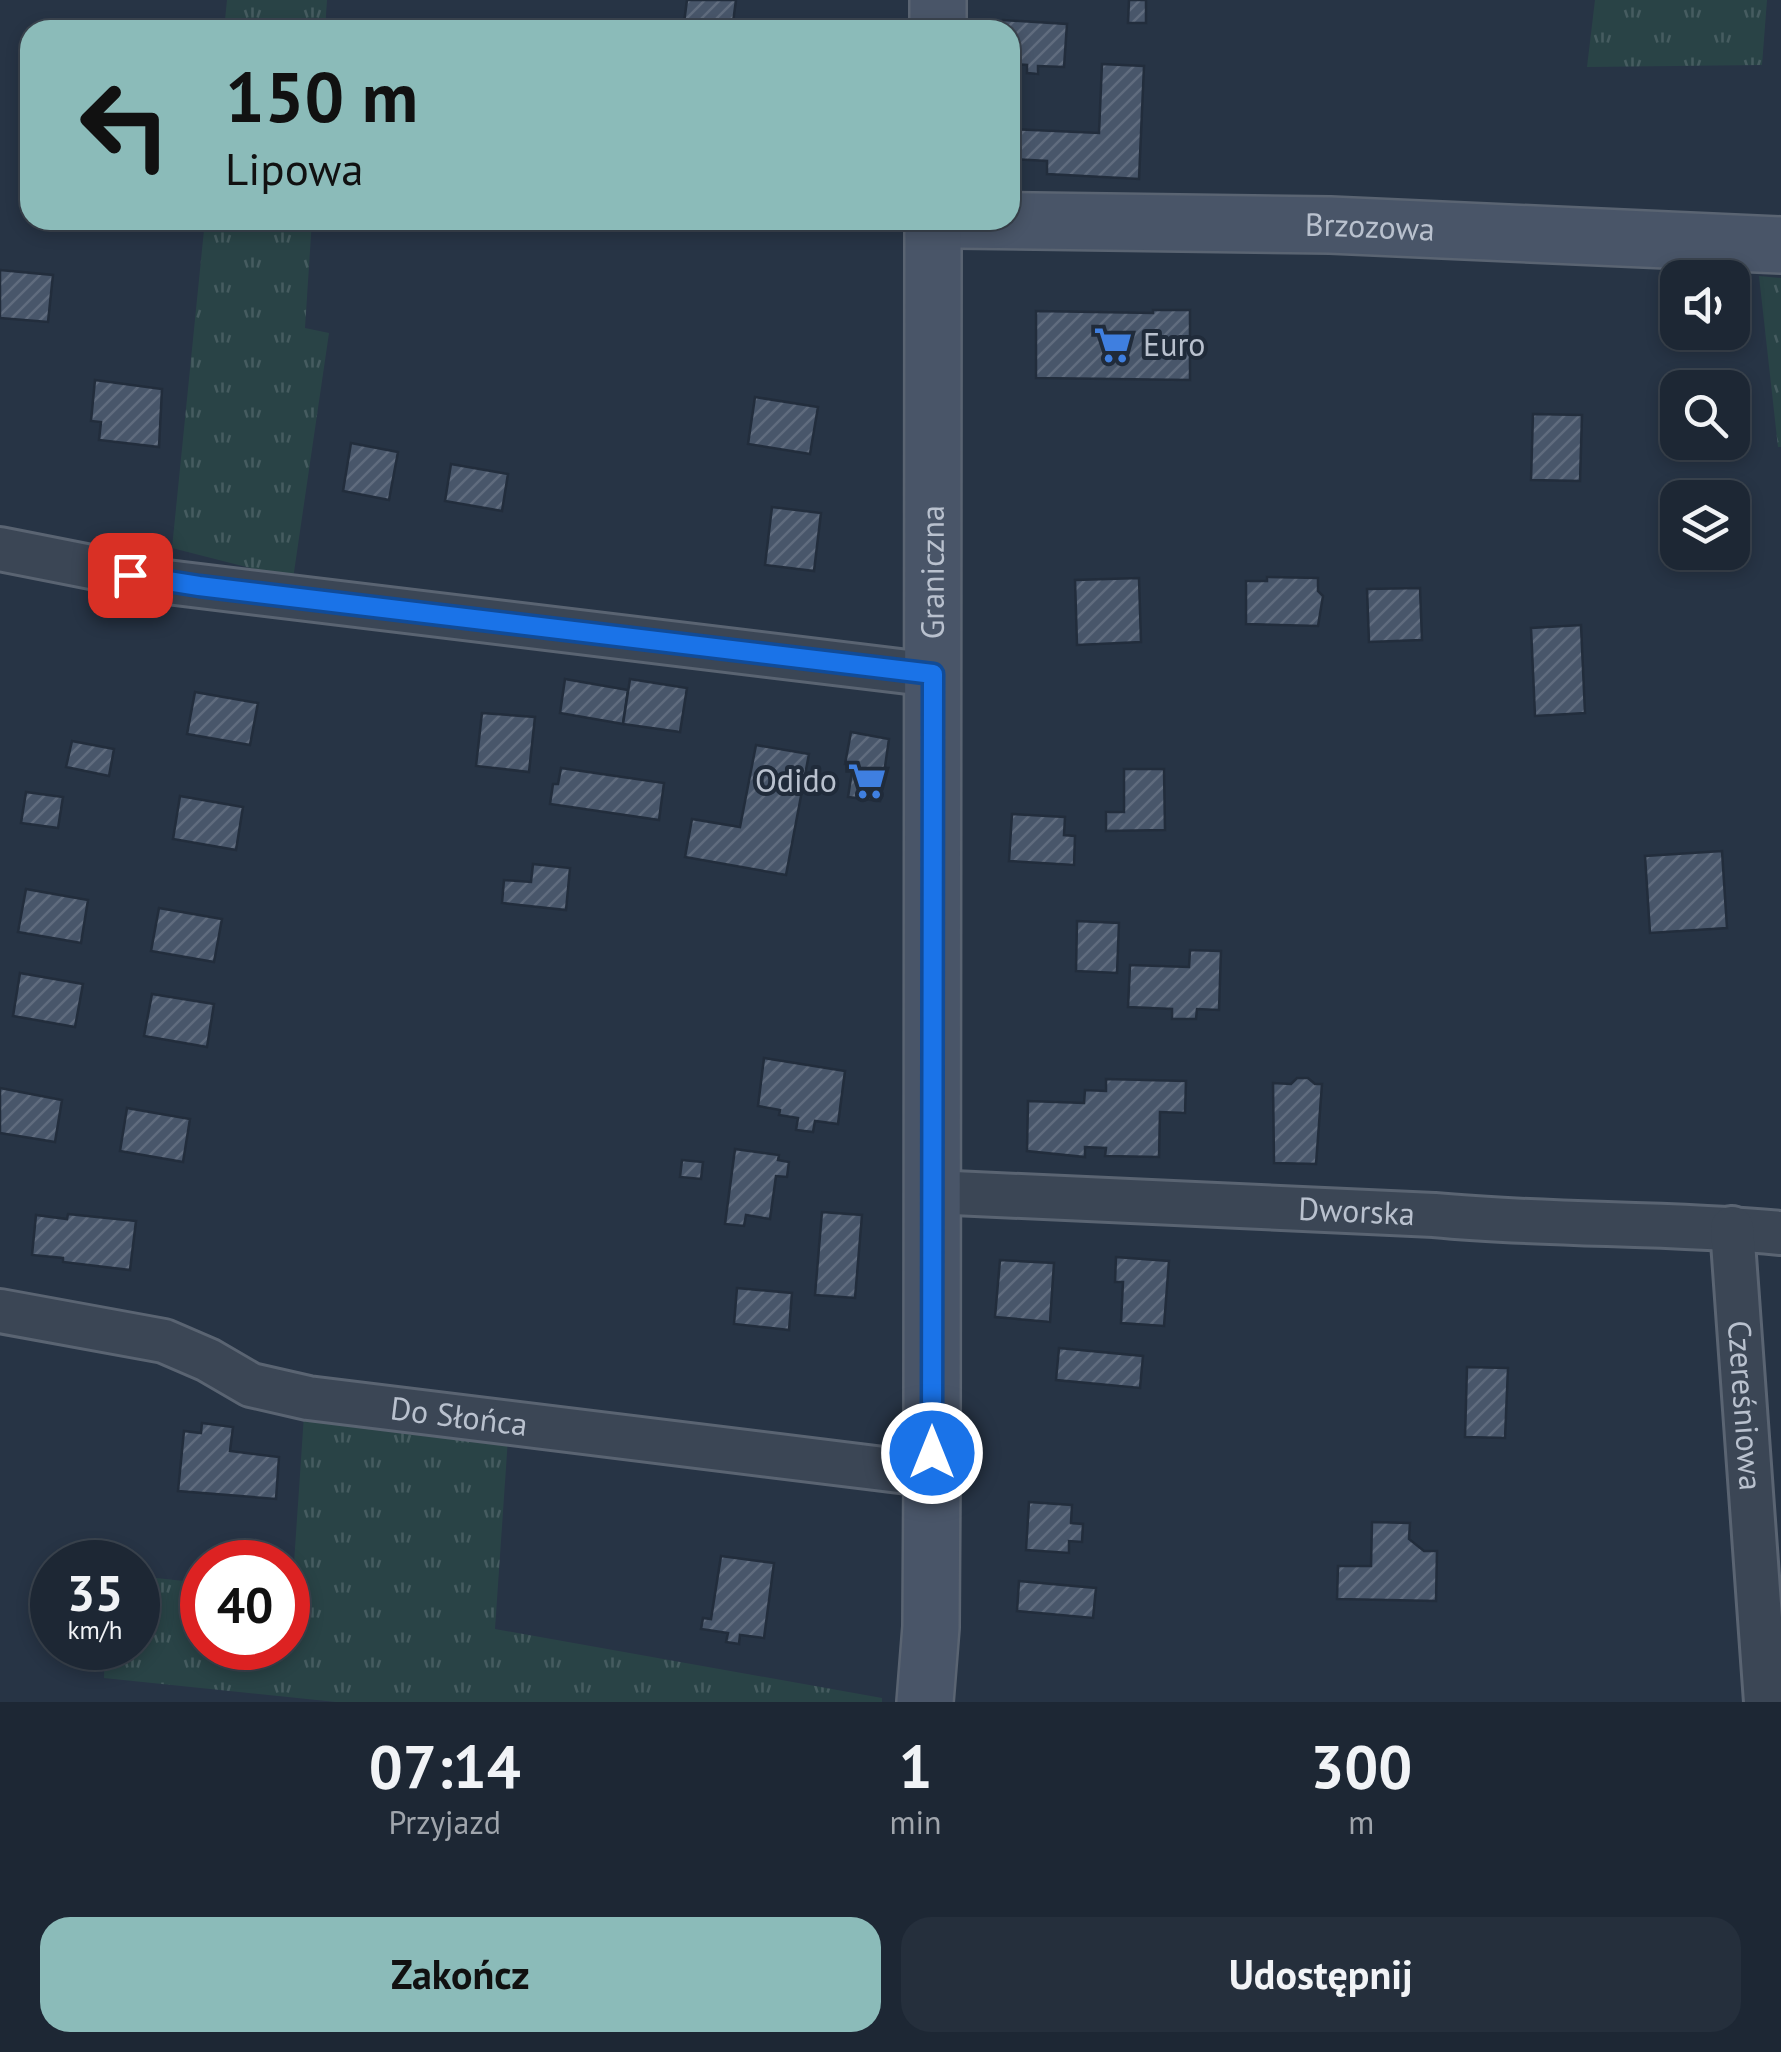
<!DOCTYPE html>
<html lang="pl">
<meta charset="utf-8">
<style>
body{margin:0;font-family:"PT Sans",sans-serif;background:#252f3c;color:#f1f3f6;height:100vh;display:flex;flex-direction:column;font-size:38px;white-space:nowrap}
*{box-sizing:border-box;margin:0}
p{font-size:32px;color:#a0a5ac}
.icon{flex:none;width:55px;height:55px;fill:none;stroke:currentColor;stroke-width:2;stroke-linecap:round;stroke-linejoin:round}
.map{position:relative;height:1702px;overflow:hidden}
.sheet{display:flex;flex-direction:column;background:#1d2734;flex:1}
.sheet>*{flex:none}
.hud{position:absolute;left:20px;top:20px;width:1000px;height:210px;border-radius:30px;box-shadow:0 5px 15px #0003,0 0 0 2px #3b444f;background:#8bbbb9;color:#111;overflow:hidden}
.tools{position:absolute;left:1660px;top:260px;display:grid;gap:20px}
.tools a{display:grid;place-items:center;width:90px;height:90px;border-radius:20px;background:#1d2734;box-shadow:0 5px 15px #0003,0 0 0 2px #3b444f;font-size:50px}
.speed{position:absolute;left:30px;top:1540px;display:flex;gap:20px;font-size:50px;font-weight:700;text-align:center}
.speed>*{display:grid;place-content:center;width:130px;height:130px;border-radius:50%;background:#1d2734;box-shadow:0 5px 15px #0003,0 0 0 2px #3b444f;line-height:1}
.speed small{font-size:25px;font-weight:400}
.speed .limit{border:15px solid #d22;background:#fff;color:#111}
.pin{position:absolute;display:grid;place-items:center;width:85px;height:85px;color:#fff;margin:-42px;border-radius:20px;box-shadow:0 5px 15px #0006}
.me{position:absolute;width:110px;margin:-55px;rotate:0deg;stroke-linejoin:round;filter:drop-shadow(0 0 8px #0008)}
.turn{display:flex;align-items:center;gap:35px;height:210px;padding:0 40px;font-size:45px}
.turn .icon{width:130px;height:130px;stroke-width:2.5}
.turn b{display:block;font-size:70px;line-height:85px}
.eta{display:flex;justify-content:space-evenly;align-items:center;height:170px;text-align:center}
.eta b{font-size:60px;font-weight:700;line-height:70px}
.primary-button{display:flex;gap:20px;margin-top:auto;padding:20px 40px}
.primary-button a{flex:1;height:115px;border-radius:30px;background:#8bbbb9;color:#111;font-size:40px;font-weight:700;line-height:115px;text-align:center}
.primary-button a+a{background:#252f3c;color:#f1f3f6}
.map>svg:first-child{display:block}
.grass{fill:url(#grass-tufts)}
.building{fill:url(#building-hatch);stroke:#222d3c;stroke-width:2.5}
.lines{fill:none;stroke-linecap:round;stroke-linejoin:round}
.street-casing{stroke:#5a6472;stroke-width:48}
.secondary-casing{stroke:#5a6472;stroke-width:60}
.street{stroke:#3b4655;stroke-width:42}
.secondary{stroke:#495568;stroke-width:55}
.route-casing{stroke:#114b97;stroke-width:25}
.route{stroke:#1a73e8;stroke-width:18}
.labels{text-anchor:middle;stroke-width:8;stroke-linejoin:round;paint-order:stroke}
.street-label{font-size:32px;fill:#b9c1ce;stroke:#202b3a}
.poi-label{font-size:32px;fill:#b9c1ce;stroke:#202b3a;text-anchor:start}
</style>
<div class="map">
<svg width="1781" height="1702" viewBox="0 0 1781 1702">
<defs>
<pattern id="grass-tufts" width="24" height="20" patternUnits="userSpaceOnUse" patternTransform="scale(2.5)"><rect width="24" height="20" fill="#294346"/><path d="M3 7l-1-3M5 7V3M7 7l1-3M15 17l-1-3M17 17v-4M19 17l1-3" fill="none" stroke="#465c60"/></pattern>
<pattern id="building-hatch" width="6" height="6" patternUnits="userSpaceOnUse" patternTransform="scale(2.5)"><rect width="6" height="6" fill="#48566a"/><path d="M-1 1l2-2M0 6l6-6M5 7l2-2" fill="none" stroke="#606c7e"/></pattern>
</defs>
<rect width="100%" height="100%" fill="#273445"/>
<g class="grass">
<polygon points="227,0 327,0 325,30 224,30"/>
<polygon points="1595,0 1767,0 1762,65 1587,67"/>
<polygon points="205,220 312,220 305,328 329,333 293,579 172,548"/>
<polygon points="1759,276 1781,278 1781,447 1778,447"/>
<polygon points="304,1415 508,1438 495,1629 882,1698 882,1702 336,1702 104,1678 105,1648 138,1648 138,1576 202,1583 202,1648 288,1648 288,1593 292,1593"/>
</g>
<g class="building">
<polygon points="687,0 736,0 732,30 683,30"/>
<polygon points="1129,0 1146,0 1146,23 1128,23"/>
<polygon points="1003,20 1067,24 1064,67 1038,66 1038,74 1027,73 1027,65 1010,64 1010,30 1002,30"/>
<polygon points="1102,64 1144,66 1139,179 1047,174 1047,161 1010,159 1010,129 1099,133"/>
<polygon points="0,270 53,275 48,322 0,318"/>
<polygon points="1153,310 1190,310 1190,380 1036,378 1036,311 1153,313"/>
<polygon points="95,380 162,389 159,447 99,440 101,422 91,421"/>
<polygon points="755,397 818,407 810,454 748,444"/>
<polygon points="1533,414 1582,415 1580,481 1531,480"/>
<polygon points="351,443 398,452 389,500 343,491"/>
<polygon points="451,464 508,474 502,511 445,501"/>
<polygon points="772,507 821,513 814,571 765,565"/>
<polygon points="1267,577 1318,578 1318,591 1323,596 1318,626 1246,624 1246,581 1267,581"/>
<polygon points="1139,578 1141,642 1077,645 1075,580"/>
<polygon points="1420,588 1422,640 1369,642 1367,589"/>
<polygon points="1581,625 1585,713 1535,716 1531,628"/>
<polygon points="565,679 628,690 623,724 560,713"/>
<polygon points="630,679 687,688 680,732 623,724"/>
<polygon points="195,692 258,703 250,745 187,734"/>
<polygon points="482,713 535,717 529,772 476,766"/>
<polygon points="851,732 889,739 880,801 848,797 853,765 845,764"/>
<polygon points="72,741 114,749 109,776 66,767"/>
<polygon points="756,745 809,754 786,875 685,857 692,819 740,827"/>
<polygon points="561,768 664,783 659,820 550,804 553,784 558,784"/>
<polygon points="1124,769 1164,769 1165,830 1106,831 1106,812 1124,812"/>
<polygon points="26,792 63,797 58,828 21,823"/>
<polygon points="180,796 243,807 236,850 173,839"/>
<polygon points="1012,814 1065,817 1064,835 1075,836 1074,865 1009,861"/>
<polygon points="1722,851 1727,928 1650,933 1645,856"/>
<polygon points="533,864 570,868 566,910 502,903 504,880 531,882"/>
<polygon points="26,889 88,900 81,943 18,932"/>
<polygon points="159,908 222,919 214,962 151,951"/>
<polygon points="1077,921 1119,923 1117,973 1076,971"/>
<polygon points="1190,950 1221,951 1219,1010 1197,1009 1196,1019 1172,1019 1172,1009 1128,1007 1130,965 1189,967"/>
<polygon points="20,973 83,984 75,1027 13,1016"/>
<polygon points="152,994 214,1004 207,1047 144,1036"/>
<polygon points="764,1058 845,1071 838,1124 815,1121 813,1132 796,1130 798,1118 779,1115 780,1110 758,1106"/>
<polygon points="1297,1078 1308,1078 1315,1084 1322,1084 1316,1164 1274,1163 1273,1083 1291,1084"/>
<polygon points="1106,1079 1186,1081 1185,1113 1160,1112 1159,1157 1105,1156 1106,1148 1085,1147 1085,1157 1027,1151 1028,1101 1084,1103 1085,1090 1106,1091"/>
<polygon points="0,1088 62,1100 55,1142 0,1133"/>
<polygon points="127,1108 190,1119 183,1162 120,1151"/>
<polygon points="735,1149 779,1155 778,1160 789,1162 787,1177 776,1176 770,1219 746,1215 744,1226 725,1224"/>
<polygon points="682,1160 703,1162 701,1179 680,1177"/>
<polygon points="822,1212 862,1215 855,1298 815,1295"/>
<polygon points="68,1214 136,1221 130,1270 63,1262 63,1258 32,1255 36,1215 67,1219"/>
<polygon points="1116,1257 1169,1261 1164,1326 1121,1323 1123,1282 1115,1282"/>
<polygon points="1000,1260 1054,1263 1050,1322 995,1317"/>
<polygon points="737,1288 792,1293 789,1330 734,1324"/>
<polygon points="1059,1348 1143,1356 1140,1388 1056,1380"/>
<polygon points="1467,1367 1508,1368 1505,1438 1465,1437"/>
<polygon points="202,1423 233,1427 230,1451 279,1457 276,1499 178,1491 184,1431 201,1433"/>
<polygon points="1029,1502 1072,1505 1071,1523 1083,1524 1082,1542 1069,1541 1069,1553 1026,1550"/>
<polygon points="1372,1522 1410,1523 1409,1539 1424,1551 1437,1551 1436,1601 1337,1599 1338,1566 1371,1566"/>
<polygon points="721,1556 774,1563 764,1638 740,1635 739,1644 726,1642 728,1633 701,1629 703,1618 711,1619"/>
<polygon points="1019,1581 1096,1588 1093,1618 1017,1611"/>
</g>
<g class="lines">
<g class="street-casing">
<g id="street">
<polyline points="0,549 167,582 933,675"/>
<path id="s1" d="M 932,1192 L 1434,1215 C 1549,1226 1666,1222 1781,1233"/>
<path id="s2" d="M 1732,1228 L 1766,1702"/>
<path id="s3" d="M 0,1311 L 164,1341 L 208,1360 L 251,1385 L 308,1398 L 932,1475"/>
</g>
</g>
<g class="secondary-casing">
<g id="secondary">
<polyline points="938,0 938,30"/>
<path id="s4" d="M 958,220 L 1330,225 L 1781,245"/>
<path id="s5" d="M 925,1702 L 931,1627 L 932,1475 L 933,220"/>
</g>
</g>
<use href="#street" class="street"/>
<use href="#secondary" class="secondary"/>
</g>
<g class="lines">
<g class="route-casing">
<polyline id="route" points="130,575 199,586 933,674 932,1453"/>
</g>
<use href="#route" class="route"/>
</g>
<defs>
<g id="supermarket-bare" transform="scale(3)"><path d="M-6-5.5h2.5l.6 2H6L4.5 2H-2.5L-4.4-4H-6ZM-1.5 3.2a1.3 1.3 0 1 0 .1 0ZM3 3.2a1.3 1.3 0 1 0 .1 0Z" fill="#3f7fe0" stroke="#202b3a" stroke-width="2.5" paint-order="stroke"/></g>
</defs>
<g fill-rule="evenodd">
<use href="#supermarket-bare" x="1113" y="345"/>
<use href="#supermarket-bare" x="867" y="781"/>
</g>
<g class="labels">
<g class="street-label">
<text dy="11" stroke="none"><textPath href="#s4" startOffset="412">Brzozowa</textPath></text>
<text dy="11" stroke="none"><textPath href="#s5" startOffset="1130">Graniczna</textPath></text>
<text dy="11" stroke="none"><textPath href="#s1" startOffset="425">Dworska</textPath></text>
<text dy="11" stroke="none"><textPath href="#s2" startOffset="178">Czereśniowa</textPath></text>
<text dy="11" stroke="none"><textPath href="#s3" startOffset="475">Do Słońca</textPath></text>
</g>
<g class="poi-label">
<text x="1143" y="356">Euro</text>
<text x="837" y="792" text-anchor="end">Odido</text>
</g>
</g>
</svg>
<div class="tools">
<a><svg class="icon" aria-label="sound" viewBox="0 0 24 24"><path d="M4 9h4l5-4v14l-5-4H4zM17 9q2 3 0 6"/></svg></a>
<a><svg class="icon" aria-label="search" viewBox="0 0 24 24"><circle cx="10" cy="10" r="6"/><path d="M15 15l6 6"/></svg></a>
<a><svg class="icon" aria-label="layers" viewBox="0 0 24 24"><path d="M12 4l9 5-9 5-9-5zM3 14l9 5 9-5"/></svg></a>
</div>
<div class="speed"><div>35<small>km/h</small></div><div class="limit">40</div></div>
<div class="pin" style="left:130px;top:575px;background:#d93025"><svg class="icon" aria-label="arrive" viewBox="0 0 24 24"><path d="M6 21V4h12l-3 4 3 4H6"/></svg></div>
<svg class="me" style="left:932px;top:1453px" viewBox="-20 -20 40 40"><circle r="17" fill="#1a73e8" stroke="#fff" stroke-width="3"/><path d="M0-11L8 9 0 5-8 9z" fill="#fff"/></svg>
<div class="hud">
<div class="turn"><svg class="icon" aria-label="left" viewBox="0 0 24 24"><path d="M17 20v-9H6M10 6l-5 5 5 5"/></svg><div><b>150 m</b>Lipowa</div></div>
</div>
</div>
<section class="sheet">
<div class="eta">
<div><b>07:14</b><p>Przyjazd</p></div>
<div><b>1</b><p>min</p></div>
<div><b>300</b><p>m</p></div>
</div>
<div class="primary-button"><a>Zakończ</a><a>Udostępnij</a></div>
</section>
